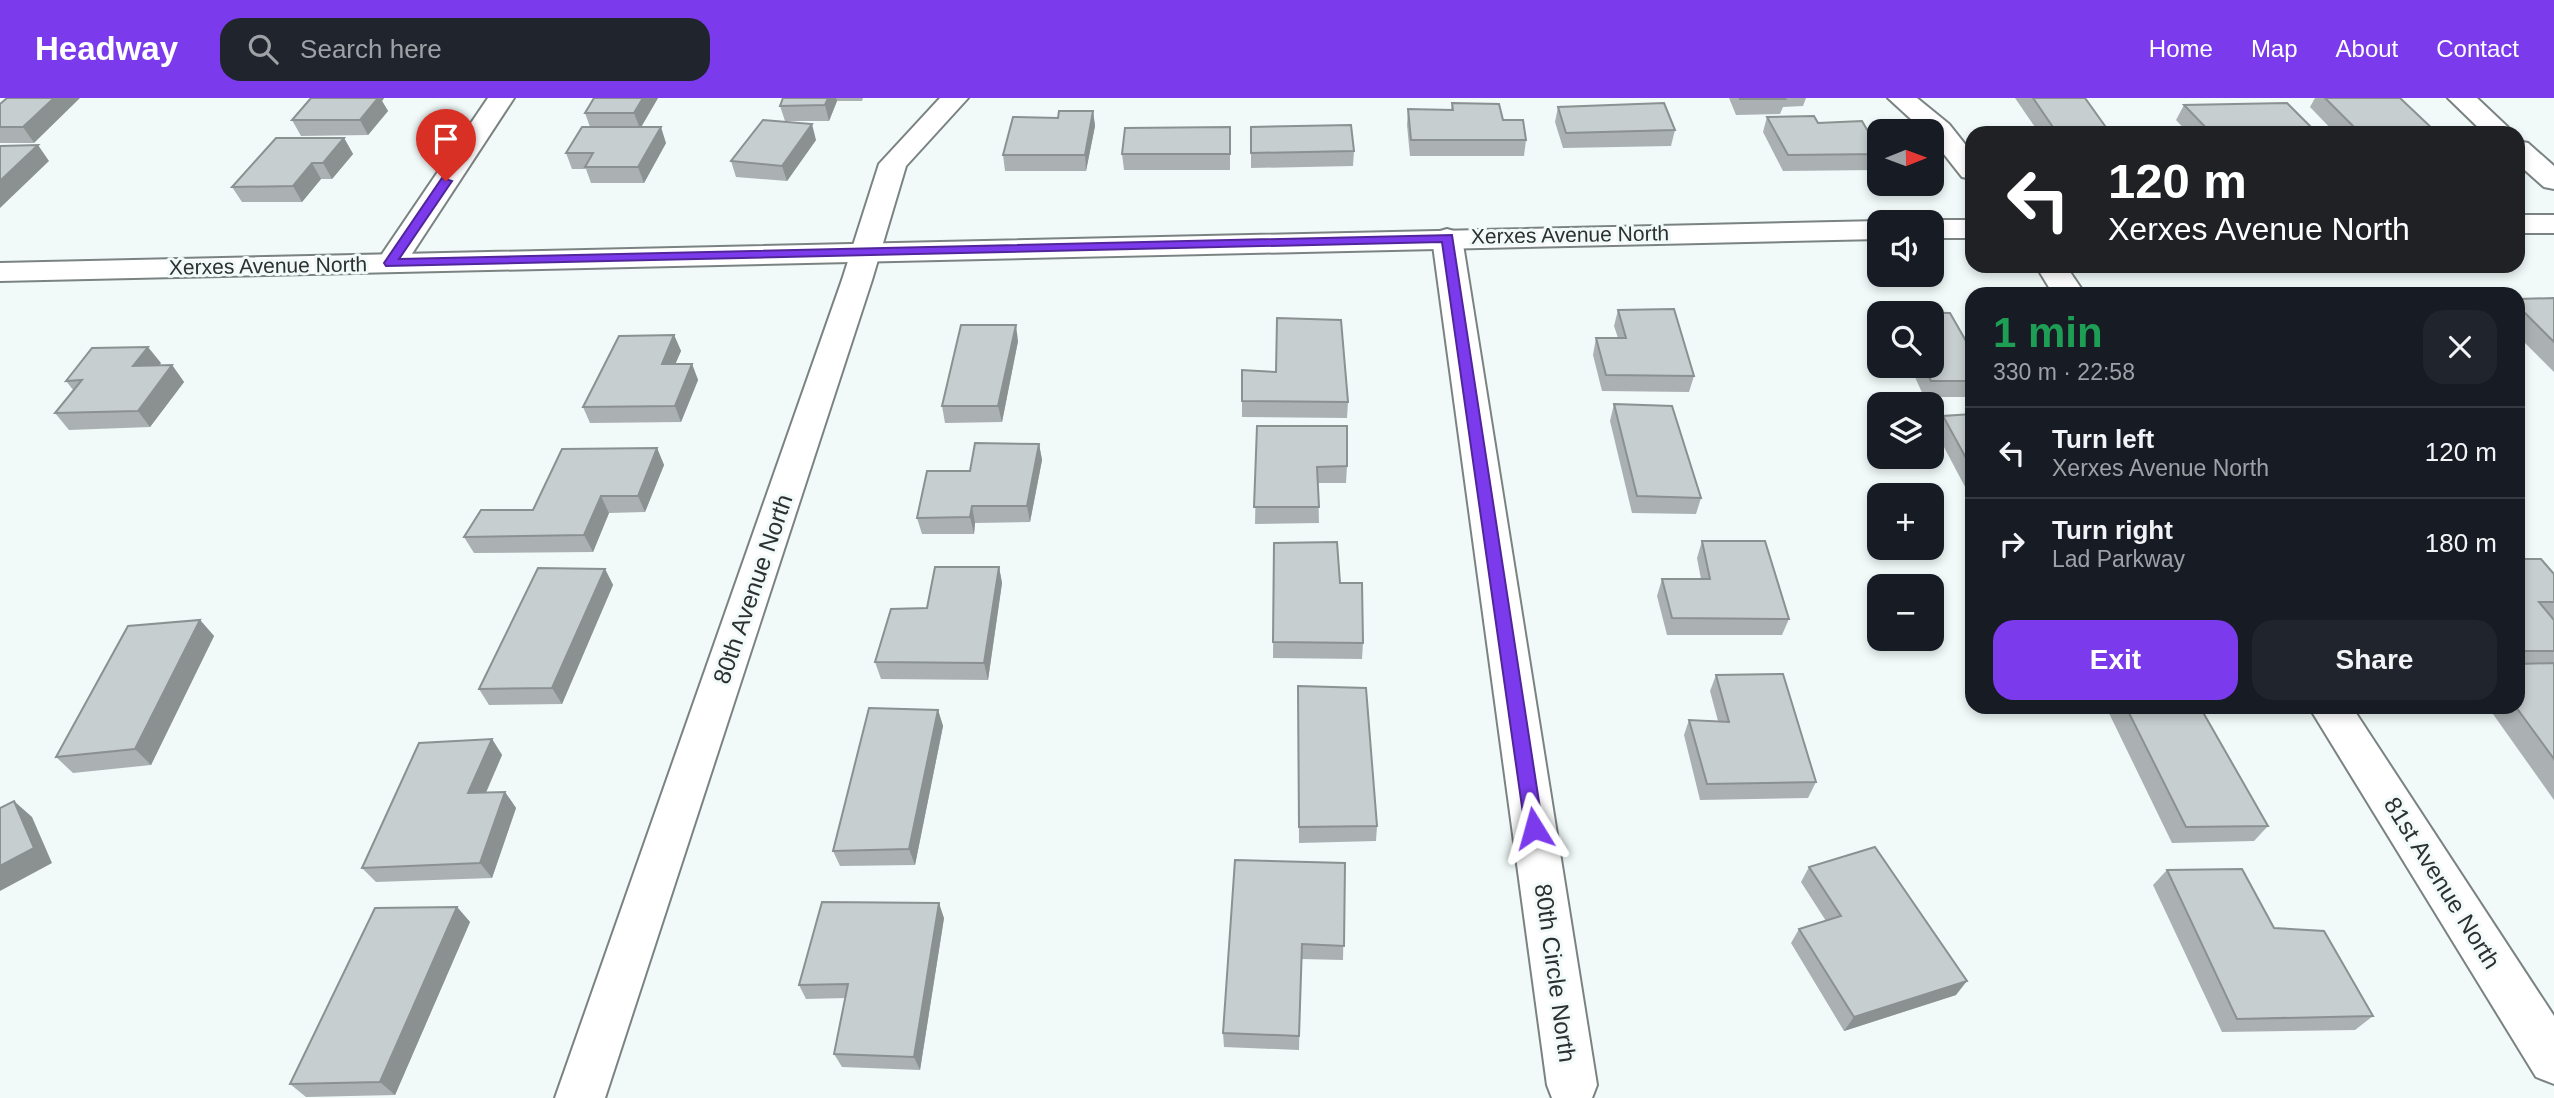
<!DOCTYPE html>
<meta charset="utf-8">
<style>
body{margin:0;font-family:Arial,sans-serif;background:#20242c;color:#f1f3f6;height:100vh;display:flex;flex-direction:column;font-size:26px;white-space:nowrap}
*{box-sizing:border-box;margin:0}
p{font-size:23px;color:#9ea1a6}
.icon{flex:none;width:38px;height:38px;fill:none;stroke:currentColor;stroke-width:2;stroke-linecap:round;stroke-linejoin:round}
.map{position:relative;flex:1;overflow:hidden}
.drawer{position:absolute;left:1965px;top:189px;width:560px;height:427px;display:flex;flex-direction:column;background:#171b24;border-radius:21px;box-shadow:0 4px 10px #0003}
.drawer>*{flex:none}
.top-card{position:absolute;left:1965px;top:28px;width:560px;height:147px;border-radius:21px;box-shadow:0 4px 10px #0003;background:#202124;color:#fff;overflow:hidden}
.needle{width:46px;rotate:89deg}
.controls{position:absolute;left:1867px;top:21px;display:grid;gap:14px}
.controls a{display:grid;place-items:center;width:77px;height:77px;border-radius:14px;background:#171b24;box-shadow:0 4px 10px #0003;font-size:35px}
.pin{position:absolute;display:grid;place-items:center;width:60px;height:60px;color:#fff;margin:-72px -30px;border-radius:50% 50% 50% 0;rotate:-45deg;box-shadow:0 0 7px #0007}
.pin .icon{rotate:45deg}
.me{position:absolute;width:77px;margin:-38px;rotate:352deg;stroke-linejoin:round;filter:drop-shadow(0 0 5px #0008)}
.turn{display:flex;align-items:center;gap:24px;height:147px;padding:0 28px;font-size:32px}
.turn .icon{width:91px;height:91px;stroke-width:2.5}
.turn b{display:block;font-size:49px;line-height:60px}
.round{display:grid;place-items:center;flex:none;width:74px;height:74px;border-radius:21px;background:#20242c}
.head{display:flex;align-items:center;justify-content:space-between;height:119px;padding:0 28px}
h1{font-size:42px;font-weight:700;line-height:52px;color:#1e9e55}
.primary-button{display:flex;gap:14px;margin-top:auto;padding:14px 28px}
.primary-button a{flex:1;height:80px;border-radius:21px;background:#7c3aed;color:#fff;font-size:28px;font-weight:700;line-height:80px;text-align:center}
.primary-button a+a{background:#20242c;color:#f1f3f6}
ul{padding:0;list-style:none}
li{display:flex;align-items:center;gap:21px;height:91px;padding:0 28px;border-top:2px solid #363941}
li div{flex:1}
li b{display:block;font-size:26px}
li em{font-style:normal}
header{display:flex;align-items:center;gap:42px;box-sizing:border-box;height:98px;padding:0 35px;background:#7c3aed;color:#fff}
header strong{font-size:33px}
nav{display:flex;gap:38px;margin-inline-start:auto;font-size:24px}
.search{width:490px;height:63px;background:#20242c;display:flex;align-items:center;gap:18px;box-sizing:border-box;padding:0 24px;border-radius:21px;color:#9ea1a6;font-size:26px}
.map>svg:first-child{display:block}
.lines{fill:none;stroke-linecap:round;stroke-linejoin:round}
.minor-casing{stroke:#7b8282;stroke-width:4}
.tertiary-casing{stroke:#7b8282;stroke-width:4}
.minor{fill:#fff;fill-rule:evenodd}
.tertiary{fill:#fff;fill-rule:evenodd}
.wall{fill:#abb1b2}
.shaded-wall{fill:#8b9091}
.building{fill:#c7cecf;stroke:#8b9091;stroke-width:2}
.route{fill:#7c3aed;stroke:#51269a;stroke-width:2}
.labels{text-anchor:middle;stroke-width:6;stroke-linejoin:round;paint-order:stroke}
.far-street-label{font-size:21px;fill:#2d3030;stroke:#f1f9f9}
.street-label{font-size:24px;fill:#2d3030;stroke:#f1f9f9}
</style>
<header>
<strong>Headway</strong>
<div class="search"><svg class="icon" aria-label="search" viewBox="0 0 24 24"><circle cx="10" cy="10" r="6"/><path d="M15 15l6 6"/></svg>Search here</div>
<nav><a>Home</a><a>Map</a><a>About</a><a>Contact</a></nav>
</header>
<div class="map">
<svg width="2554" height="1000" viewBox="0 0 2554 1000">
<rect width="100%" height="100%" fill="#f1f9f9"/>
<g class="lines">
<g class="minor-casing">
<g id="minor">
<polygon points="488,0 514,0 402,171 391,174 380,171 376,165"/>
<polygon points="940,0 968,0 906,68 872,182 605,1000 555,1000 842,182 879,66"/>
<polygon points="1888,0 1917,0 1949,26 1972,55 1972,81 1962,79 1932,41 1932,33 1924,33"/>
<polygon points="2448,0 2477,0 2514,35 2484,35"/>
<polygon points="2518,43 2528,45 2554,68 2554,91 2544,89 2518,66"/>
<polygon points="1447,131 1457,134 1462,140 1597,987 1592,1000 1552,1000 1547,987 1432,140 1437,134"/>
<polygon points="2036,168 2066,168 2085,196 2053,196"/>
<polygon points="2309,609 2352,609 2554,918 2554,986 2536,979"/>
</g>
</g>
<g class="tertiary-casing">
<g id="tertiary">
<rect x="2518" y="117" width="36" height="18"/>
<polygon points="1932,122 1972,122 1972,140 1932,140 1932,124 1924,124"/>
<polygon points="1880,123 1884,124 1880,124 1880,141 0,183 0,165"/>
</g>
</g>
<use href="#minor" class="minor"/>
<use href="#tertiary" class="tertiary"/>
</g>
<g class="wall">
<polygon points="7,0 34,45 0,45 0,6"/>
<polygon points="311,0 384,0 382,3 388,13 368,37 301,38 292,22"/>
<polygon points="594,0 658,0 641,29 666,45 644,85 591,85 586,71 572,71 566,55 590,29 585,15"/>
<polygon points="783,0 863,0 862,3 837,3 829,23 785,23 780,8"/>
<polygon points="1729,0 1806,0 1803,8 1783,9 1780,16 1736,17"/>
<polygon points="2015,0 2085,0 2110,35 2039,35"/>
<polygon points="2315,0 2400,0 2437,35 2335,35 2310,9"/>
<polygon points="1452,5 1503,22 1526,42 1524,58 1410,58 1407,27 1408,11 1451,12"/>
<polygon points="2184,7 2317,35 2188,35 2176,22"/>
<polygon points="1558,9 1675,32 1671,48 1563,50 1555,24"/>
<polygon points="1093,13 1095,28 1086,73 1005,73 1003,57 1058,20"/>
<polygon points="1767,19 1818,25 1880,54 1880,61 1876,72 1783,73 1763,34"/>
<polygon points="1230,29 1230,72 1124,72 1122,56"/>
<polygon points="1251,29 1354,53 1353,68 1251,70"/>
<polygon points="344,40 353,56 332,81 321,81 302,104 242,104 232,89"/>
<polygon points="816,42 787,83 736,79 731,63"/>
<polygon points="2554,200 2554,274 2518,238 2518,201"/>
<polygon points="1618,212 1694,278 1689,294 1602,293 1593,257 1596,240 1618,240 1614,228"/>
<polygon points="1899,214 1950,215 1966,243 1972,243 1972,299 1924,299 1910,268 1932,268 1932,215 1898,215"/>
<polygon points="674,237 681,253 675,266 692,266 698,282 681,324 590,325 583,309"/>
<polygon points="1018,243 1002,324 945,325 942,308"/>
<polygon points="161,265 159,268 172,267 184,284 150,329 69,332 55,315 74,293 66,283"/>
<polygon points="1242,272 1348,304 1347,320 1242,319"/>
<polygon points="1614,306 1701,400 1696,416 1632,415 1610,323"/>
<polygon points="1972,316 1972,402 1936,334 1943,318"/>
<polygon points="1257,328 1347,368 1346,385 1318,385 1319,425 1255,426"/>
<polygon points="1039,346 1042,362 1030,424 975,425 974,436 922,436 917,420 970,373"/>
<polygon points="657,350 664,367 645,414 609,415 593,454 474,455 464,439 533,412"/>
<polygon points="1702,443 1789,521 1782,537 1667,537 1657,498 1662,481 1701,481 1697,460"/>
<polygon points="1274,445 1340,485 1363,545 1362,561 1273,560"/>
<polygon points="2518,461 2554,476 2554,520 2552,520 2554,522 2554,702 2488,609 2518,609"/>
<polygon points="999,469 1002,485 988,582 881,581 875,564 927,510"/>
<polygon points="605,471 613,487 562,606 489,607 479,591"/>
<polygon points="200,522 214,538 151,667 73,675 56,659"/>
<polygon points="1716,577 1816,684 1808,700 1700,702 1684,637 1689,622 1718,623 1710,593"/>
<polygon points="1298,588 1377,728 1376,743 1299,745"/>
<polygon points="2106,609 2200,609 2268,728 2254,743 2172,745"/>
<polygon points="938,612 943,628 915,767 840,768 833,753"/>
<polygon points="492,641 502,657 486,695 505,694 516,710 492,780 376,784 362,770"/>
<polygon points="1345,765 1343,862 1301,861 1299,952 1224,949 1223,935"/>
<polygon points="1809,769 1956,897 1844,933 1791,845 1799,831 1826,823 1801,784"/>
<polygon points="2167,772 2274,830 2373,918 2355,932 2222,934 2153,787"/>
<polygon points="457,809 470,824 395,997 306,999 290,986"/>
<polygon points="944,820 920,972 842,969 834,956 846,900 806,901 799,887"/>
</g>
<g class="shaded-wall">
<polygon points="54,0 80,0 34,45 23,29"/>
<polygon points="367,0 384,0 382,3 388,13 368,37 360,22"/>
<polygon points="643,0 658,0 640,31 634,15"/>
<polygon points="828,0 836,0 837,3 829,23 825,7"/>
<polygon points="1093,13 1095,28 1086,73 1085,57"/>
<polygon points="812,26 816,42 787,83 782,68"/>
<polygon points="661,29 666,45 644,85 638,69"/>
<polygon points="344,40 353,56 332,81 323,65"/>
<polygon points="38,47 49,63 0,110 0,83"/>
<polygon points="312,65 321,81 302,104 293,88"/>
<polygon points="1016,227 1018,243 1002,324 998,308"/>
<polygon points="674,237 681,253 668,283 662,266"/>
<polygon points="148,249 161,265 145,285 133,268"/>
<polygon points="692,266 698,282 681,324 675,308"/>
<polygon points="172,267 184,284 150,329 138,313"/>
<polygon points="1039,346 1042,362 1030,424 1027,408"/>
<polygon points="657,350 664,367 645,414 638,398"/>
<polygon points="601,398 609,415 593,454 584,437"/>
<polygon points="972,408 975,425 974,436 970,419"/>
<polygon points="999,469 1002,485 988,582 984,565"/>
<polygon points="605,471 613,487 562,606 552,590"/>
<polygon points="200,522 214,538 151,667 135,651"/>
<polygon points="938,612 943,628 915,767 909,751"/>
<polygon points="492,641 502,657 479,710 468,695"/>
<polygon points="505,694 516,710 492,780 480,765"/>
<polygon points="14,703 32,719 52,765 0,793 0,768"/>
<polygon points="939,805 944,820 920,972 914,959"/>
<polygon points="457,809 470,824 395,997 380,984"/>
<polygon points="1967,883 1956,897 1844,933 1854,919"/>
</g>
<g class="building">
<polygon points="7,0 54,0 23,29 0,29 0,6"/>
<polygon points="311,0 378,0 360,22 292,22"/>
<polygon points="594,0 643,0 634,15 585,15"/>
<polygon points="783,0 828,0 825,7 780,8"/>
<polygon points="1740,0 1784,0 1785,1 1740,1"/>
<polygon points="2033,0 2085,0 2110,35 2057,35"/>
<polygon points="2325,0 2400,0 2437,35 2360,35"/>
<polygon points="1452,5 1499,6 1503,22 1523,22 1526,42 1411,42 1408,11 1453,12"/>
<polygon points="1664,5 1675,32 1566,35 1558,9"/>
<polygon points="2287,5 2317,35 2211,35 2184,7"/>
<polygon points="1059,13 1093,13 1085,57 1003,57 1013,19 1058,20"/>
<polygon points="1814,18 1818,25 1862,23 1880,54 1880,56 1788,57 1767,19"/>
<polygon points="763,22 812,26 782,68 731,63"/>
<polygon points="1351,27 1354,53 1251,55 1251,29"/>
<polygon points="582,29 661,29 638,69 585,69 593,55 566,55"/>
<polygon points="1230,29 1230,56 1122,56 1125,30"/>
<polygon points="276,40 344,40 323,65 312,65 293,88 232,89"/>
<polygon points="38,47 0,83 0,48"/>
<polygon points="2554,200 2554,244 2518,208 2518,201"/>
<polygon points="1674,211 1694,278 1606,277 1596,240 1626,240 1618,212"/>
<polygon points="1899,214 1950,215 1966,243 1972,243 1972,283 1931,283 1924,268 1932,268 1932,215 1900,215"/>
<polygon points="1277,220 1341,222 1348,304 1242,303 1242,272 1276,274"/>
<polygon points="961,227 1016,227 998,308 942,308"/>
<polygon points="674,237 662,266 692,266 675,308 583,309 619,238"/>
<polygon points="148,249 133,268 172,267 138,313 55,315 82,282 66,283 92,250"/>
<polygon points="1614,306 1672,308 1701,400 1637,398"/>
<polygon points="1972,316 1972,371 1943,318"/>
<polygon points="1257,328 1347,328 1347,368 1317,369 1319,409 1254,409"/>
<polygon points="975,345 1039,346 1027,408 972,408 970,419 917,420 927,373 970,373"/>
<polygon points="657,350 638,398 601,398 584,437 464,439 481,412 533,412 562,351"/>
<polygon points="1702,443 1765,443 1789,521 1672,520 1662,481 1710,481"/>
<polygon points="1337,444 1340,485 1362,485 1363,545 1273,544 1274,445"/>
<polygon points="2518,461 2541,461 2554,476 2554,504 2539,504 2554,522 2554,553 2518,553"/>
<polygon points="935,469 999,469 984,565 875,564 891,511 927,510"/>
<polygon points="538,470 605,471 552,590 479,591"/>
<polygon points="200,522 135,651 56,659 128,528"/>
<polygon points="2554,565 2554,661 2516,609 2518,609 2518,566"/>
<polygon points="1783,576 1816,684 1707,686 1689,622 1729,624 1716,577"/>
<polygon points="1298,588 1366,590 1377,728 1299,729"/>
<polygon points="2126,609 2200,609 2268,728 2186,729"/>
<polygon points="869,610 938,612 909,751 833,753"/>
<polygon points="492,641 468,695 505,694 480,765 362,770 419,645"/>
<polygon points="14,703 34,750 0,768 0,710"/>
<polygon points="1875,749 1967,883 1854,919 1799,831 1841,818 1809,769"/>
<polygon points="1235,762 1345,765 1344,848 1302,846 1299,938 1223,935"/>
<polygon points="2242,771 2274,830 2324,833 2373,918 2237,921 2167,772"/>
<polygon points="822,804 939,805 914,959 834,956 848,886 799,887"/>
<polygon points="457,809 380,984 290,986 375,810"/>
</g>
<polygon class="route" points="442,80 452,83 399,161 1452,137 1543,730 1541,736 1534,738 1528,736 1525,730 1442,144 386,168 384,165"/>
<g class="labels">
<g class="far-street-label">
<text transform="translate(1570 137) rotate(-1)" y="7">Xerxes Avenue North</text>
<text transform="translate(268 168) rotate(-1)" y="7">Xerxes Avenue North</text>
</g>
<g class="street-label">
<text transform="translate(753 491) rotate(-71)" y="8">80th Avenue North</text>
<text transform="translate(2442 785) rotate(58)" y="8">81st Avenue North</text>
<text transform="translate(1555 875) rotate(82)" y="8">80th Circle North</text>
</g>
</g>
</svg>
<div class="controls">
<a><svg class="needle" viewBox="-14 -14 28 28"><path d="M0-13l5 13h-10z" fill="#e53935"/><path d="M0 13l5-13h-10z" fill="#9ea1a6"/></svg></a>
<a><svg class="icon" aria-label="sound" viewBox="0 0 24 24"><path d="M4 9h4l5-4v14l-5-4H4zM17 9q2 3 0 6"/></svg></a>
<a><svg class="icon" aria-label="search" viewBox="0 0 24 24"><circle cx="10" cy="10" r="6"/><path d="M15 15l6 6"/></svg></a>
<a><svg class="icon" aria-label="layers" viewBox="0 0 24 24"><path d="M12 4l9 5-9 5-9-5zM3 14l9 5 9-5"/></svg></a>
<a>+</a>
<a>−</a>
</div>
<div class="pin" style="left:446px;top:83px;background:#d93025"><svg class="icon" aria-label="arrive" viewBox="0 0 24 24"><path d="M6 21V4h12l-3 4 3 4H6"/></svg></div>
<svg class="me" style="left:1534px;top:730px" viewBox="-20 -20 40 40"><path d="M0-17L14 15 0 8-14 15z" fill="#7c3aed" stroke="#fff" stroke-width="4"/></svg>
<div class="top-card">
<div class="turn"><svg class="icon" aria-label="left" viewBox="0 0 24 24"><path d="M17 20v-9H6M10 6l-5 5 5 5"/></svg><div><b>120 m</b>Xerxes Avenue North</div></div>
</div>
<section class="drawer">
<div class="head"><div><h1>1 min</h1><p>330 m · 22:58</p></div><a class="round"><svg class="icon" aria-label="close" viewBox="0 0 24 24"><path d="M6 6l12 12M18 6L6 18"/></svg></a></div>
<ul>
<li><svg class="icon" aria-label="left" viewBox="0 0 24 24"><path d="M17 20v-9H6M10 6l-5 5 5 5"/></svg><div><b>Turn left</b><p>Xerxes Avenue North</p></div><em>120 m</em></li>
<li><svg class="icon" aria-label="right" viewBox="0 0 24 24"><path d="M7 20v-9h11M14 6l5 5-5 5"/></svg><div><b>Turn right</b><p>Lad Parkway</p></div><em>180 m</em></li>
</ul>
<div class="primary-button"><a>Exit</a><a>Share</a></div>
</section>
</div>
